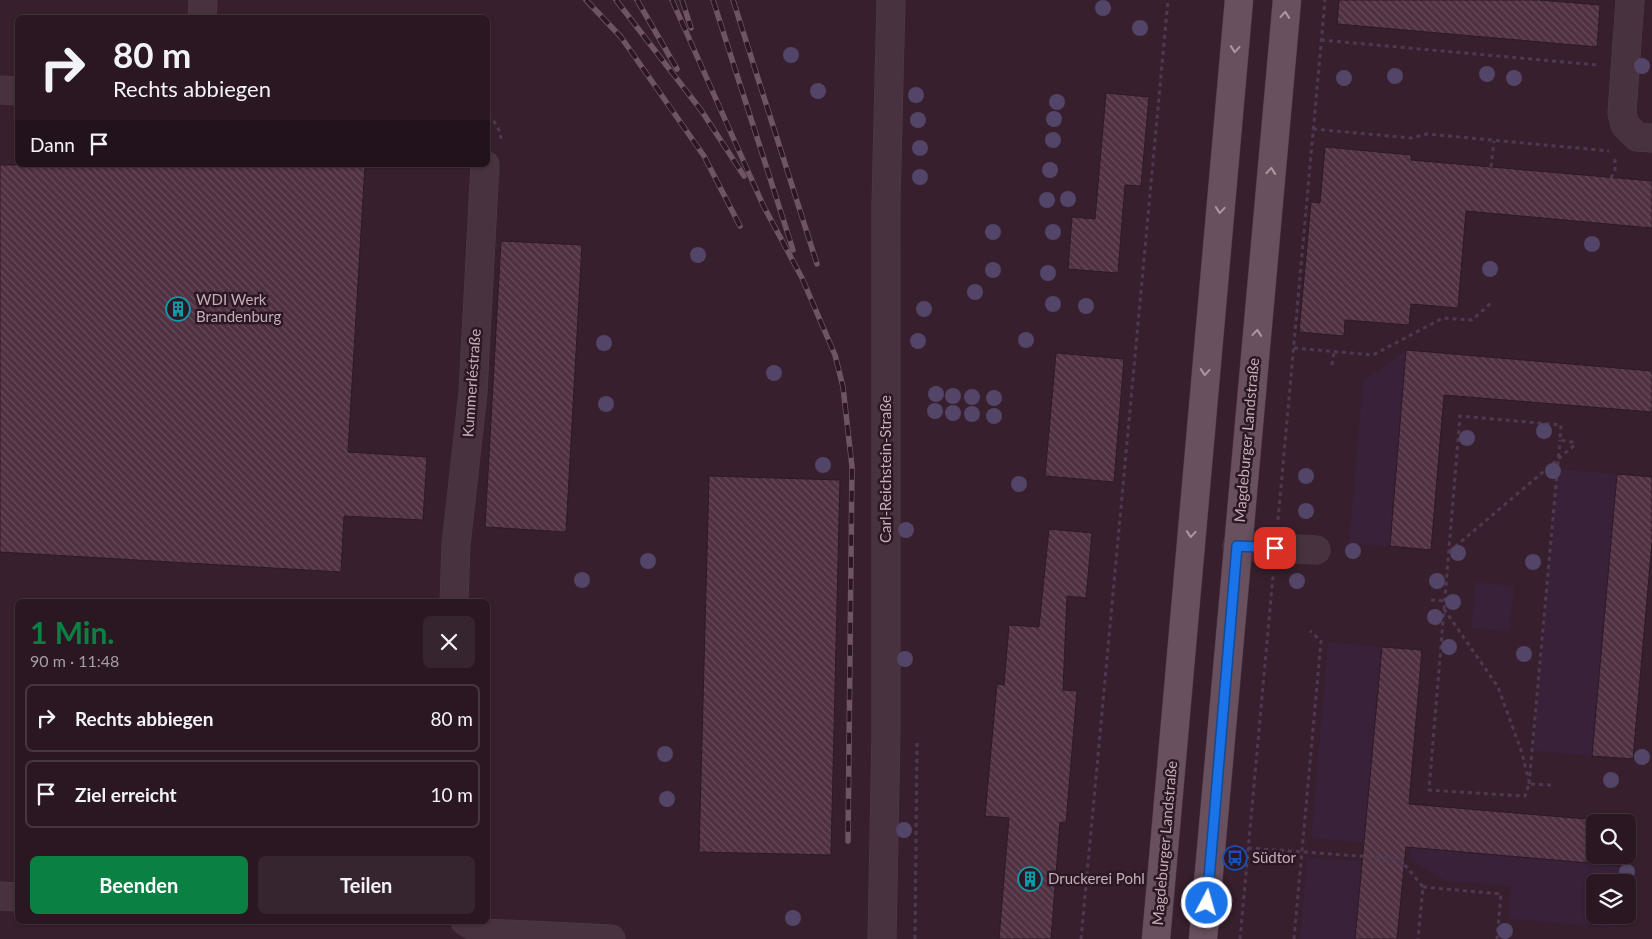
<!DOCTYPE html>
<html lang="de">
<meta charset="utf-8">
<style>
body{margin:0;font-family:Lato,sans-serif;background:#36242f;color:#f1f3f6;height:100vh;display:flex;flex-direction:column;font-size:19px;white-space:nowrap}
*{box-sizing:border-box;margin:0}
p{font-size:16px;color:#a59fa5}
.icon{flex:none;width:28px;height:28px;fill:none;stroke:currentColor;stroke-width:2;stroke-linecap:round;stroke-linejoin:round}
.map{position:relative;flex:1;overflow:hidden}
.drawer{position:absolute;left:15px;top:599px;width:475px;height:325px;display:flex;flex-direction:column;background:#2a1722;border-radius:8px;box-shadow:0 1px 4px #0004,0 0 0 1px #463640}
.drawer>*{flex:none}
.banner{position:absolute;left:15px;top:15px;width:475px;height:152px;border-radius:8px;box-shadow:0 1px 4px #0004,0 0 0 1px #463640;background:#2a1722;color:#f1f3f6;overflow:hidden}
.buttons{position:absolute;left:1586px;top:814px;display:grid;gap:10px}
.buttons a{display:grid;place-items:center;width:50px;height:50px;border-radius:8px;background:#2a1722;box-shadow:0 1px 4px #0004,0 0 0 1px #463640;font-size:25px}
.pin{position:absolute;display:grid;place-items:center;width:42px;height:42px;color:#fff;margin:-21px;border-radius:10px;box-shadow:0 2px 8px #0006}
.me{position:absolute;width:55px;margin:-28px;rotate:6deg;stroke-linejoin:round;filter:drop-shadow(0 0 4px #0008)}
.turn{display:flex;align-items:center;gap:18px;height:105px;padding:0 15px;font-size:22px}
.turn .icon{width:65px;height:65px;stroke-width:2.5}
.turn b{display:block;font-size:35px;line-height:42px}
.then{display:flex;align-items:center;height:48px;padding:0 15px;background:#0003;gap:10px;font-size:19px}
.round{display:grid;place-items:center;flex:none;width:52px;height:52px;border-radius:8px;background:#36242f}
.overview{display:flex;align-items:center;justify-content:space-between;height:85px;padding:0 15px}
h1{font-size:30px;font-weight:700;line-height:38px;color:#0b8043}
.primary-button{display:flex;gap:10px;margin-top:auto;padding:10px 15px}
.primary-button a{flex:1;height:58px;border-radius:8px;background:#0b8043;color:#fff;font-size:20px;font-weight:700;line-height:58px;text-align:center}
.primary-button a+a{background:#36242f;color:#f1f3f6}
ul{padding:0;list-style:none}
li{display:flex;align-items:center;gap:15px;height:68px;margin:0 10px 8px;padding:0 5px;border:2px solid #463640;border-radius:8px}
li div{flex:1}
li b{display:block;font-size:19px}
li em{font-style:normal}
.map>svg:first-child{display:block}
.green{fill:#382139}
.building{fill:url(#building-back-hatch);stroke:#2e1a26}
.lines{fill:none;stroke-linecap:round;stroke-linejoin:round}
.minor-casing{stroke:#523c48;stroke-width:29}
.major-casing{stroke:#523c48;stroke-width:29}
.path{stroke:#4f3951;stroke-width:3;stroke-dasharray:4 4;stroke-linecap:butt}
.minor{stroke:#48323f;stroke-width:28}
.major{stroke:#68505e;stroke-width:28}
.rail-casing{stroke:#6f5464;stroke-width:5.5}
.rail{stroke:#2c1824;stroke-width:4;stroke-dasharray:11;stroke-linecap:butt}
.tree{fill:#524567}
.oneway{stroke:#ae96a3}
.route-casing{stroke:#114b97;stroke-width:12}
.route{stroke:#1a73e8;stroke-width:9}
.labels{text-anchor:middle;stroke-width:5;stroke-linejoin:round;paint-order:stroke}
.poi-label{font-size:15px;fill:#c5adba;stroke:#2c1824;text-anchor:start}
.street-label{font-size:15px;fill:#c5adba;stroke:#2c1824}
</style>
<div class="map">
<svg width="1652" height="939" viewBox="0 0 1652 939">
<defs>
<pattern id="building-back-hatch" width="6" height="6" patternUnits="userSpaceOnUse" patternTransform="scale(1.25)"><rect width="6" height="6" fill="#4f3142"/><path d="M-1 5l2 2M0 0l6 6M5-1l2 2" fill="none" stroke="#674c5b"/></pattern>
</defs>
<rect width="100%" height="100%" fill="#381f2d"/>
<g class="green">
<polygon points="1406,350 1390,546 1349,544 1363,381"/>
<polygon points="1558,469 1617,474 1592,756 1533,751"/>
<polygon points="1475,582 1514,586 1510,631 1471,628"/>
<polygon points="1328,642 1382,647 1364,843 1311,838"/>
<polygon points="1410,847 1623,866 1621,882 1595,882 1595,915 1617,915 1616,928 1509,919 1511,886 1445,881 1409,858"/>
<polygon points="1307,858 1391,863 1403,879 1361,875 1355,939 1300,939"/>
</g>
<g class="building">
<polygon points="1339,0 1539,0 1600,5 1597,47 1337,24"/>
<polygon points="1106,93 1149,97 1141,186 1125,185 1118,273 1068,269 1072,217 1095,219"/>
<polygon points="1325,147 1411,155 1411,160 1652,181 1652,228 1466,211 1458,308 1411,304 1409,325 1345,320 1344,336 1299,332 1311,202 1320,203"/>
<polygon points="0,165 365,165 348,452 427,457 423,520 344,516 341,572 0,552"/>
<polygon points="501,241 582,245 566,532 485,527"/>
<polygon points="1406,350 1652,371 1652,412 1444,395 1431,550 1390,546"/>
<polygon points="1056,353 1124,359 1114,482 1045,476"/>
<polygon points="1617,474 1652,477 1652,542 1633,759 1592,756"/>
<polygon points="709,476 840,480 831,855 699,852"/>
<polygon points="1049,529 1092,533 1086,598 1067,596 1063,690 1077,691 1066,823 1060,822 1051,939 999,939 1009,818 985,816 997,684 1004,685 1009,625 1039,627"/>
<polygon points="1382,647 1422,650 1409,804 1622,822 1595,822 1595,855 1624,855 1623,866 1406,847 1397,939 1355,939"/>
</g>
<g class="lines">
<g class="minor-casing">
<g id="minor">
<polyline points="1630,0 1622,113 1625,125 1637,137 1652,138"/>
<polyline points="202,18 203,0"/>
<polyline points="0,90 18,91"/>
<polyline points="1237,546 1316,550"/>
<polyline points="454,601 456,545 473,392 485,165"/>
<polyline points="0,896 18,897"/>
<polyline points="465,921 485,933 611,939"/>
<polyline points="882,939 886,731 886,203 891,0"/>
</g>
</g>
<g class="major-casing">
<g id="major">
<polyline points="1156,939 1239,0"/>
<polyline points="1203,939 1287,0"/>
</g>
</g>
<g class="path">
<polyline points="1321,40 1597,65"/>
<path d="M 488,115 C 496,123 501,130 501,142"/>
<polyline points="1313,129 1411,138 1427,134 1609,151"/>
<polyline points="1491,167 1494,141"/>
<polyline points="1611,178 1615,170 1615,157"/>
<polyline points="1294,348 1373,355 1443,318 1472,320 1491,303"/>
<polyline points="1332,365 1334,352"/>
<polyline points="1278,520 1325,0"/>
<polyline points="1449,552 1577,443"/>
<polyline points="1431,600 1444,601"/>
<polyline points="1444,609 1498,687 1521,750 1529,781"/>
<polyline points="1529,784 1560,440"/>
<polyline points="1551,785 1529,784 1525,796 1429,790 1460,416 1561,425 1560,440 1577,443"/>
<polyline points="1248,848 1400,859 1423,887 1418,939"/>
<polyline points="1423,887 1501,894 1497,939"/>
<polyline points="915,939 917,742"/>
<polyline points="1081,939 1168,0"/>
<polyline points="1240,939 1273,576"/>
<polyline points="1294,939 1321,641 1310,631"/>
</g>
<use href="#minor" class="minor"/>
<use href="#major" class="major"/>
<g class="rail-casing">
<g id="rail">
<polyline points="586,0 621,37 704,156 740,226"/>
<polyline points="616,0 701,110 744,176"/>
<polyline points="637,0 677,69"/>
<polyline points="672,0 763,205 802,278 835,355 843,387 852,467 848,841"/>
<polyline points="682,0 691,28"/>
<polyline points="713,0 793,250"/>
<polyline points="733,0 817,264"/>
</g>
</g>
<use href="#rail" class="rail"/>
</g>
<g class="tree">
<circle cx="1103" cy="8" r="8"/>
<circle cx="1140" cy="28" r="8"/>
<circle cx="791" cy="55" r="8"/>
<circle cx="1642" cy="66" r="8"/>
<circle cx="1487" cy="74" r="8"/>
<circle cx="1395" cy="76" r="8"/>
<circle cx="1344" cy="78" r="8"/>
<circle cx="1514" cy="78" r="8"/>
<circle cx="818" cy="91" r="8"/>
<circle cx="916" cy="95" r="8"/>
<circle cx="1057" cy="102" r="8"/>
<circle cx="1054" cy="119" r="8"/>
<circle cx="918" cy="120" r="8"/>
<circle cx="1053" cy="140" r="8"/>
<circle cx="920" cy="148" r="8"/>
<circle cx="1050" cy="170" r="8"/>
<circle cx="920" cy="177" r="8"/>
<circle cx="1068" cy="199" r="8"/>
<circle cx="1047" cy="200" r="8"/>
<circle cx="993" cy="232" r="8"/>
<circle cx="1053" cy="232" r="8"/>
<circle cx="1592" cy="244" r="8"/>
<circle cx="698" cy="255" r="8"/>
<circle cx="1490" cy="269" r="8"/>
<circle cx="993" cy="270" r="8"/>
<circle cx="1048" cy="273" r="8"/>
<circle cx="975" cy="292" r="8"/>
<circle cx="1053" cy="304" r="8"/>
<circle cx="1086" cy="306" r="8"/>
<circle cx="924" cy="309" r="8"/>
<circle cx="1026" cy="340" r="8"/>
<circle cx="918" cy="341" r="8"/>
<circle cx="604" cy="343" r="8"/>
<circle cx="774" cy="373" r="8"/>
<circle cx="936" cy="394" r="8"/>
<circle cx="953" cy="396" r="8"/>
<circle cx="972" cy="397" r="8"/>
<circle cx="994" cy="398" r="8"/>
<circle cx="606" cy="404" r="8"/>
<circle cx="935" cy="411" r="8"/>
<circle cx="953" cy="413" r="8"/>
<circle cx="972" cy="414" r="8"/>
<circle cx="994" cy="416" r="8"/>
<circle cx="1544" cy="431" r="8"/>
<circle cx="1467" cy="438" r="8"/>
<circle cx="823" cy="465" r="8"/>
<circle cx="1553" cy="471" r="8"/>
<circle cx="1306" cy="476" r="8"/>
<circle cx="1019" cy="484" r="8"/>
<circle cx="1306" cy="511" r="8"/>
<circle cx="906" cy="530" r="8"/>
<circle cx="1353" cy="551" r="8"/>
<circle cx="1458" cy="553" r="8"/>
<circle cx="648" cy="561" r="8"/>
<circle cx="1533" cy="562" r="8"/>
<circle cx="582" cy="580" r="8"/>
<circle cx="1297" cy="581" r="8"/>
<circle cx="1437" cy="581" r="8"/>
<circle cx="1453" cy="602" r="8"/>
<circle cx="1435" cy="617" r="8"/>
<circle cx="1449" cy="647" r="8"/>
<circle cx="1524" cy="654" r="8"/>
<circle cx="905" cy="659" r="8"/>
<circle cx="665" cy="754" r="8"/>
<circle cx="1642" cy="757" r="8"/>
<circle cx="1611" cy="780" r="8"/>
<circle cx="667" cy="799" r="8"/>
<circle cx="904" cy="830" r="8"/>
<circle cx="1627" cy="872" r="8"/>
<circle cx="793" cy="918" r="8"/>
<circle cx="1505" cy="931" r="8"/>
</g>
<defs><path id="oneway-chevron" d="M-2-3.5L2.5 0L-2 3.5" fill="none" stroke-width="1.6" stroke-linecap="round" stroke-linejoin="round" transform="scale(1.25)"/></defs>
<g class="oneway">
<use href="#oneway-chevron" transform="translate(1285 15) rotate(-85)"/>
<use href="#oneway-chevron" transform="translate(1235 49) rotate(95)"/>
<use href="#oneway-chevron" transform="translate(1271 171) rotate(-85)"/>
<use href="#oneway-chevron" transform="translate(1220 210) rotate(95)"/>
<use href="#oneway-chevron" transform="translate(1257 333) rotate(-85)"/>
<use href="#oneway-chevron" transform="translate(1205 372) rotate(95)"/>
<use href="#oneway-chevron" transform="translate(1191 534) rotate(95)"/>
</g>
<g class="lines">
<g class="route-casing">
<polyline id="route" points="1207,903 1237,546 1275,548"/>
</g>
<use href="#route" class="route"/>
</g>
<defs>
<g id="building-ring" transform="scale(1.25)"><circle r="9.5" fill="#2c1824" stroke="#0f9aa8" stroke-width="1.5"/><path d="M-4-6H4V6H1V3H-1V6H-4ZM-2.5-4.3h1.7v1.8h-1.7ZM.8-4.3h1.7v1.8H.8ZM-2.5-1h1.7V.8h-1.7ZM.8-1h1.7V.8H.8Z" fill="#0f9aa8"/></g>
<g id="bus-ring" transform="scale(1.25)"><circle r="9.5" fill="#2c1824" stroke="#1a4fb4" stroke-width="1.5"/><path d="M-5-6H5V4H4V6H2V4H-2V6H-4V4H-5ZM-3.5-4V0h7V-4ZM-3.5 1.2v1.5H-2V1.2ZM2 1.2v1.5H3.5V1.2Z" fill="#1a4fb4"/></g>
</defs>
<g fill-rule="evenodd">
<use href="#building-ring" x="178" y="309"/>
<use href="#bus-ring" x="1235" y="858"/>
<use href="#building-ring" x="1030" y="879"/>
</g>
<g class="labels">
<g class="poi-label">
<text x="196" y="305">WDI Werk<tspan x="196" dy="17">Brandenburg</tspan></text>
<text x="1252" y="863">Südtor</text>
<text x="1048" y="884">Druckerei Pohl</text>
</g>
<g class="street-label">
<text transform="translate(472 383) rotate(-86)" y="5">Kummerléstraße</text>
<text transform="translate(1247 440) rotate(-85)" y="5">Magdeburger Landstraße</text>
<text transform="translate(886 469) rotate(-90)" y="5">Carl-Reichstein-Straße</text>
<text transform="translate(1165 843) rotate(-85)" y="5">Magdeburger Landstraße</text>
</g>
</g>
</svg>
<div class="buttons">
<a><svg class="icon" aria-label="search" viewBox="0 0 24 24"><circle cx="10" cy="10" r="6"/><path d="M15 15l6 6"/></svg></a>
<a><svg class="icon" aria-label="layers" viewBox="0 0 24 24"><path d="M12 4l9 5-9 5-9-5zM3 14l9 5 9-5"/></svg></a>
</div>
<div class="pin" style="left:1275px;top:548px;background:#d93025"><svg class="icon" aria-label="arrive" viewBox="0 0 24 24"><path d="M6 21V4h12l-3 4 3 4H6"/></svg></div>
<svg class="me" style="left:1207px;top:903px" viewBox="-20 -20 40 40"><circle r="17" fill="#1a73e8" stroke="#fff" stroke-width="3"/><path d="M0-11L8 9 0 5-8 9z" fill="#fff"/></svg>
<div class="banner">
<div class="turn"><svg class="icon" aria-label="right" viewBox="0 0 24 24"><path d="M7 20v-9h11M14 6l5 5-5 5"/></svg><div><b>80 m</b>Rechts abbiegen</div></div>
<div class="then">Dann<svg class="icon" aria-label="arrive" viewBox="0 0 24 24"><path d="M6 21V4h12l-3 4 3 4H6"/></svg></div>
</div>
<section class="drawer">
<div class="overview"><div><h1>1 Min.</h1><p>90 m · 11:48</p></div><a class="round"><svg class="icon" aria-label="close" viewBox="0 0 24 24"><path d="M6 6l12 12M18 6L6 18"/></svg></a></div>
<ul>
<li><svg class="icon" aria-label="right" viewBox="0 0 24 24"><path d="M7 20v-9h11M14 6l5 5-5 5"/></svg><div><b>Rechts abbiegen</b></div><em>80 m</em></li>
<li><svg class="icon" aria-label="arrive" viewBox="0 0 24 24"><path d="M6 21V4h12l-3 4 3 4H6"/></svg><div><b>Ziel erreicht</b></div><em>10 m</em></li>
</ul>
<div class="primary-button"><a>Beenden</a><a>Teilen</a></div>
</section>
</div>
